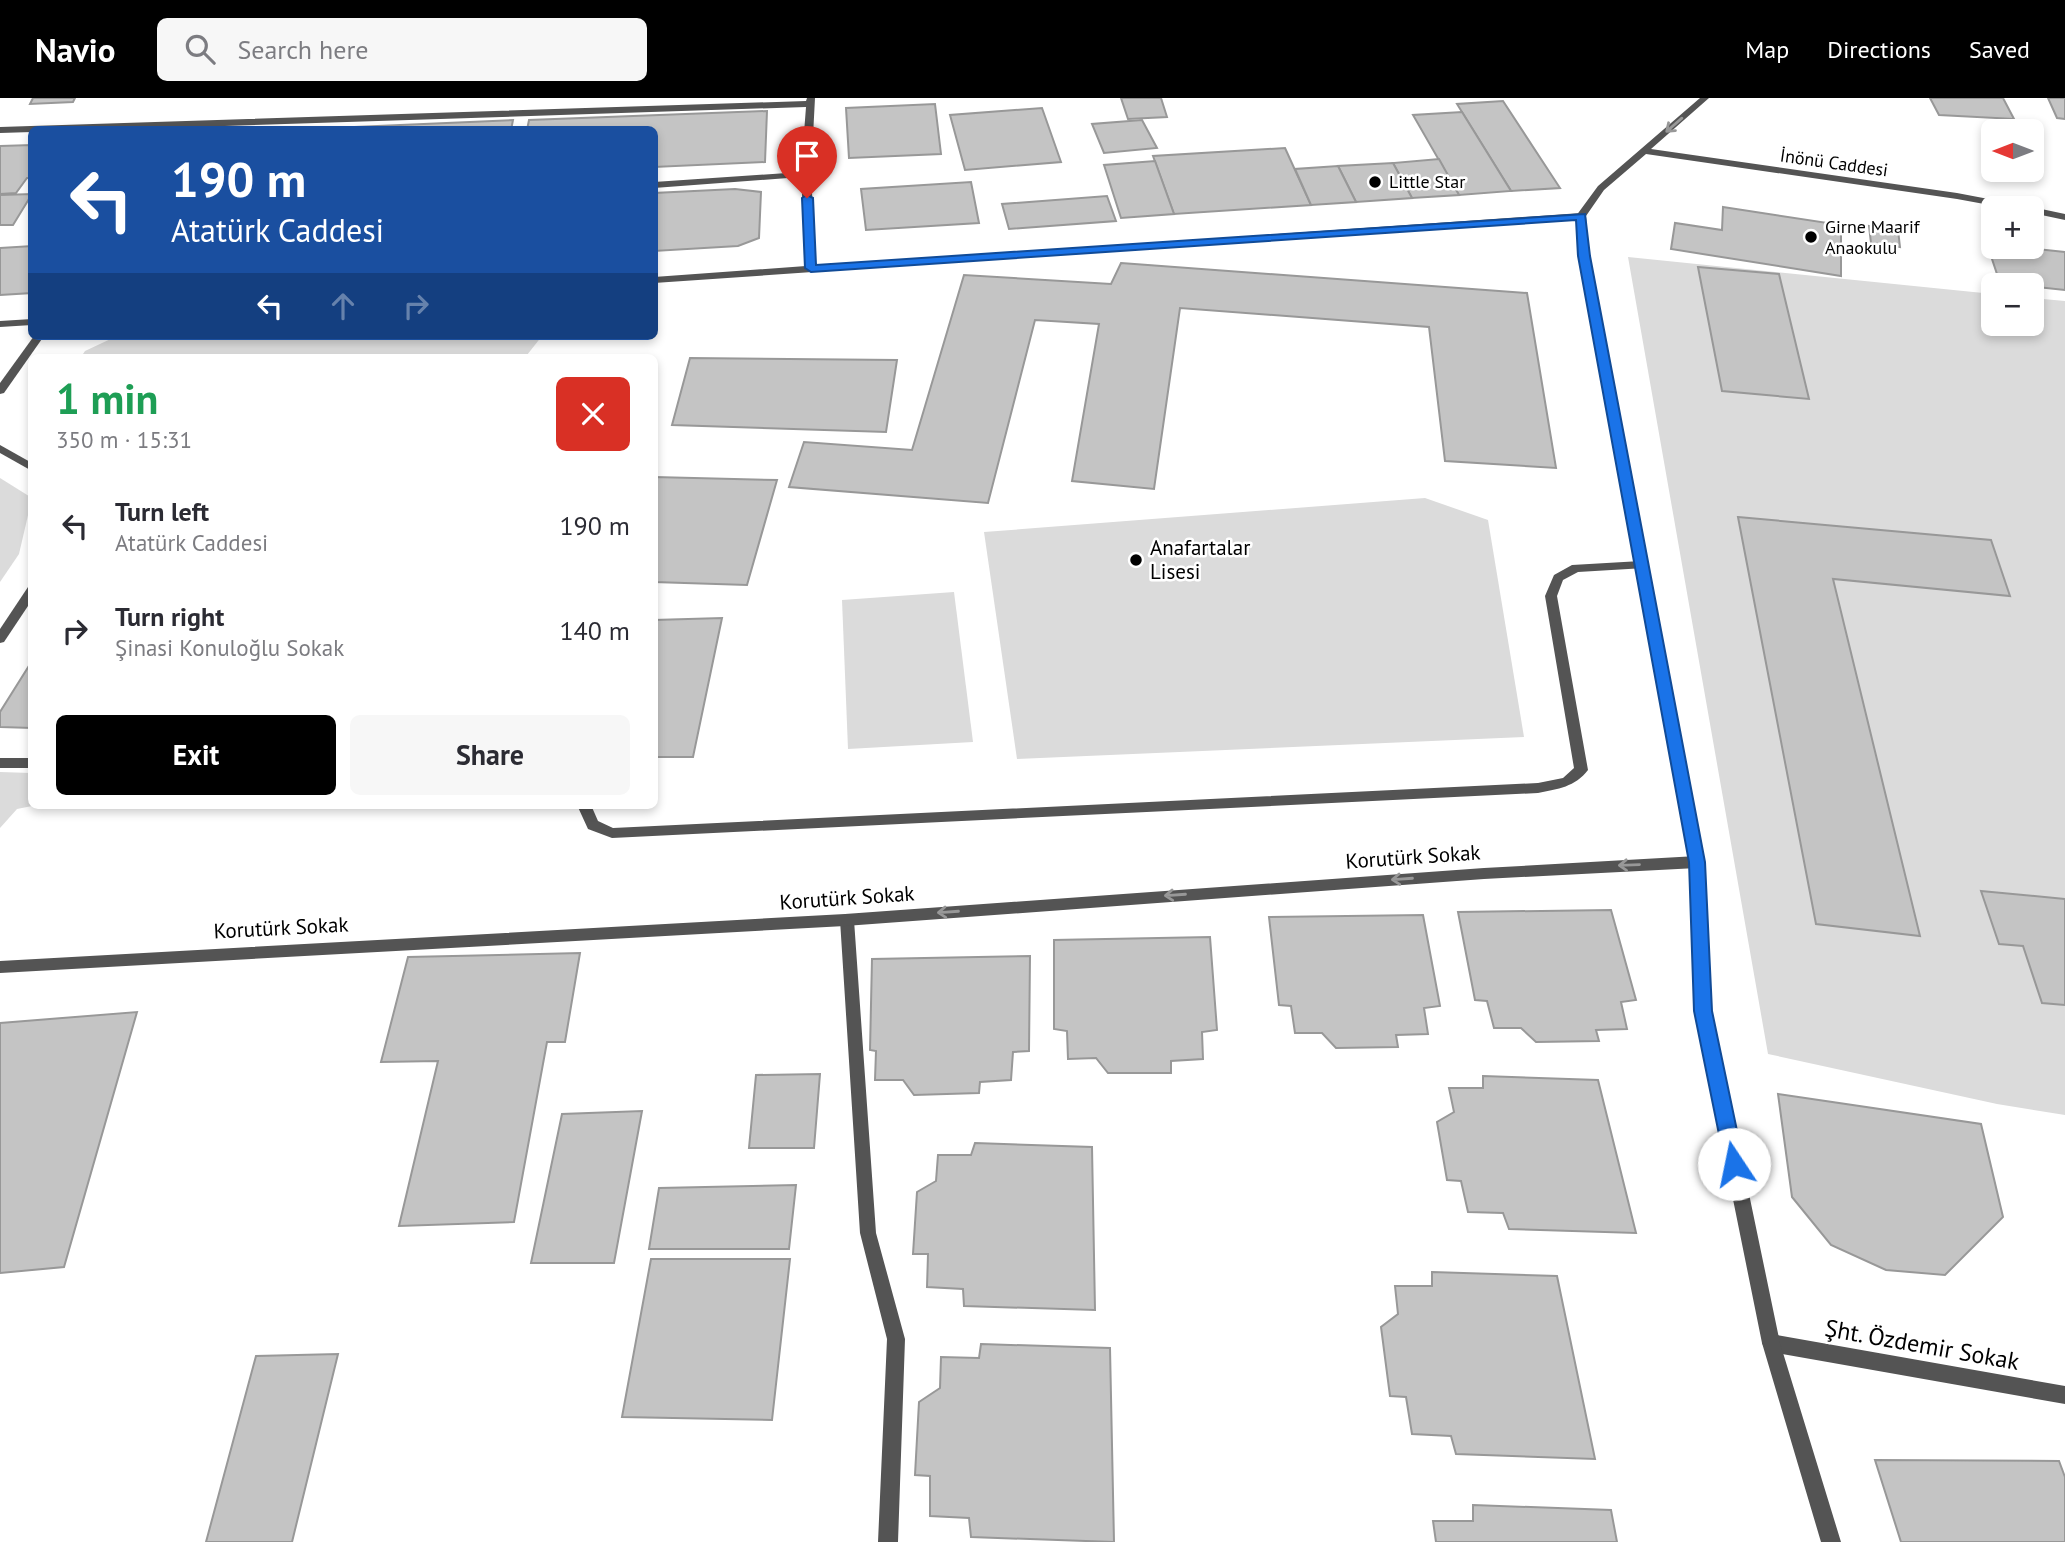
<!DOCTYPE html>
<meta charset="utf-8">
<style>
body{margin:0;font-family:"PT Sans",sans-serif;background:#f7f7f7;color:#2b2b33;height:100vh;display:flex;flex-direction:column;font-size:26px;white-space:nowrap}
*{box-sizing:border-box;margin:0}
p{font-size:23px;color:#7c7c81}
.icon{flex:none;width:38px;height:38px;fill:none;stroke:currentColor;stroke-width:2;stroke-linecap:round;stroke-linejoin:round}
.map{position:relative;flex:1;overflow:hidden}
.sheet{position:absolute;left:28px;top:256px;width:630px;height:455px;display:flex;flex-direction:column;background:#fff;border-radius:10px;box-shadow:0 4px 10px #0003}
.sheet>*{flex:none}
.hud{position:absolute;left:28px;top:28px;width:630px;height:214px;border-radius:10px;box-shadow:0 4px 10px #0003;background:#1a4fa0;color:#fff;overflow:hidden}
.needle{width:46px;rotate:270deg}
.fabs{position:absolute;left:1981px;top:21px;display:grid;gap:14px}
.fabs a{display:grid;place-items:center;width:63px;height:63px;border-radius:10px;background:#fff;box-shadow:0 4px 10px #0003;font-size:35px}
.pin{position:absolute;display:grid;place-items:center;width:60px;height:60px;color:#fff;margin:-72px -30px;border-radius:50% 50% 50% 0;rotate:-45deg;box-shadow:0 0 7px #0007}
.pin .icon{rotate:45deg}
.me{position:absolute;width:77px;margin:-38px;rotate:349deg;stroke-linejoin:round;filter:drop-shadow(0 0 5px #0008)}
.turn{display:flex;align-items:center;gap:24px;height:147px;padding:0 28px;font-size:32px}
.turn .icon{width:91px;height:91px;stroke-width:2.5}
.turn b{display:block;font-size:49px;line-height:60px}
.lanes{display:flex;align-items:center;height:66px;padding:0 28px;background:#0003;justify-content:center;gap:35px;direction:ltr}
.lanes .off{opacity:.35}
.round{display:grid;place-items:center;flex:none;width:74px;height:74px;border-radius:10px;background:#f7f7f7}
.overview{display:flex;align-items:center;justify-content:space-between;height:119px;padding:0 28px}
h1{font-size:42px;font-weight:600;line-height:52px;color:#1e9e55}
.cta{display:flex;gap:14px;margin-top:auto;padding:14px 28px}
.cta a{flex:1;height:80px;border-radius:10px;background:#000;color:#fff;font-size:28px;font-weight:600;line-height:80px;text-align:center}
.cta a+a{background:#f7f7f7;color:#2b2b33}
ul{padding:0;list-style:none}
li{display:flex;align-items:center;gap:21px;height:105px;padding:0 28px}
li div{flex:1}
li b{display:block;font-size:26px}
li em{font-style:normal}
header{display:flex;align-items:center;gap:42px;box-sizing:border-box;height:98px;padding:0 35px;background:#000;color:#fff}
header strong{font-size:33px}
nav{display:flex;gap:38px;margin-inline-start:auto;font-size:24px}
.search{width:490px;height:63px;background:#f7f7f7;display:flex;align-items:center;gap:18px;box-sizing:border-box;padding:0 24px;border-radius:10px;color:#7c7c81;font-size:26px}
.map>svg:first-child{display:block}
.green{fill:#dbdbdb}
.building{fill:#c4c4c4;stroke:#989898;stroke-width:2}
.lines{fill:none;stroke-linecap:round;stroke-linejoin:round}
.service{fill:#545454;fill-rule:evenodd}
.minor{fill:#545454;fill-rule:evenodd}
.tertiary{fill:#545454;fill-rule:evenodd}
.oneway{stroke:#989898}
.route{fill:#1a73e8;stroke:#114b97;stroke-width:2}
.poi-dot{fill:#000;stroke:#fff;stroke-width:2.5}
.labels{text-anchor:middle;stroke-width:5;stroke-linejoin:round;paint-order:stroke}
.far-street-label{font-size:18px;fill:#000;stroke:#fff}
.far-poi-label{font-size:18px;fill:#000;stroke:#fff;text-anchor:start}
.poi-label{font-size:21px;fill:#000;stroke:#fff;text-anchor:start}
.street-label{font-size:21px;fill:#000;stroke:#fff}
.near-street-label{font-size:24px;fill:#000;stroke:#fff}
</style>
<header>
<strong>Navio</strong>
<div class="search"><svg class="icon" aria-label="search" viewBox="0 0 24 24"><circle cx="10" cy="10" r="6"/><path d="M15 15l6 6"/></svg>Search here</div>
<nav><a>Map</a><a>Directions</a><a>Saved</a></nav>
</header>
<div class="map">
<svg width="2065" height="1444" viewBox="0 0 2065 1444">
<rect width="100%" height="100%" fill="#fff"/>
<g class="green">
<polygon points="1628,159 1993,196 1993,226 2032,226 2032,200 2065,203 2065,1017 1997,1006 1768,956"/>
<polygon points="117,238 542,238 527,257 513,259 81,259 85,253"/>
<polygon points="0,380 32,400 19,456 0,484"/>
<polygon points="1425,400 1488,422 1524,639 1017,661 984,434"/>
<polygon points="954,494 973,644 848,651 842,502"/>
<polygon points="0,674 31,675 32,707 37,707 17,711 0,730"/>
</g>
<g class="building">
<polygon points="33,0 75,0 73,4 30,6"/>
<polygon points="1121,0 1161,0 1167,19 1128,21"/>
<polygon points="1930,0 2003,0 2014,21 1939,17"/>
<polygon points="2048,0 2065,0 2065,21 2057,20"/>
<polygon points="1503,3 1560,90 1511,93 1457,6"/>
<polygon points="935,6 941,56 849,60 846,10"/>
<polygon points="1042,10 1061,64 965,72 950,17"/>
<polygon points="767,13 765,64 654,69 654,32 527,32 529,22"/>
<polygon points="1462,14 1511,93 1459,97 1413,17"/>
<polygon points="513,22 511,32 285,32"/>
<polygon points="1142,22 1157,50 1104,55 1092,26"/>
<polygon points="32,47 32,80 27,80 16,95 0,96 0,48"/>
<polygon points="1285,50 1311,107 1174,116 1153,58"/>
<polygon points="1439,61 1459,97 1412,100 1393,65"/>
<polygon points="1155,63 1174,116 1121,120 1104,67"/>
<polygon points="1393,65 1412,100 1356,104 1338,68"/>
<polygon points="1338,68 1356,104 1311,107 1295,71"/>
<polygon points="971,84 979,125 866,132 861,91"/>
<polygon points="735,91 761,94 759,140 738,148 654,153 654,95"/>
<polygon points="32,96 13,127 0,127 0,97"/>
<polygon points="1107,98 1116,123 1009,131 1002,106"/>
<polygon points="1723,109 1841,127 1841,178 1671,151 1675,125 1722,132"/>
<polygon points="1869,128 1898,132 1900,149 1871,145"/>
<polygon points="1987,146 2065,154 2065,192 2000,185"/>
<polygon points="32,148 32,195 0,197 0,150"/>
<polygon points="1121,165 1527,195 1556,370 1445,363 1429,229 1180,210 1154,391 1072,383 1099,226 1035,222 988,405 789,389 804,344 912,352 964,177 1111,186"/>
<polygon points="1698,169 1779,176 1809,301 1722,293"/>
<polygon points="690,260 897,262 886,334 672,327"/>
<polygon points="654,379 777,382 747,487 654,484"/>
<polygon points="1738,419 1991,442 2010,498 1833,481 1920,838 1816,826"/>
<polygon points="722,520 693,659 654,659 654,522"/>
<polygon points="32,563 32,630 0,629 0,614"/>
<polygon points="1981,793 2065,801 2065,907 2042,905 2023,848 1999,846"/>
<polygon points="1611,812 1636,902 1621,904 1627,931 1596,932 1599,943 1536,944 1521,930 1494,930 1487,903 1475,902 1458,814"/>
<polygon points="1423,817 1440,908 1424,910 1428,936 1396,937 1398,949 1336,950 1322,935 1295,935 1291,908 1279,907 1269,819"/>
<polygon points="1210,839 1217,932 1202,934 1203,961 1171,963 1171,975 1108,975 1096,960 1068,961 1067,933 1054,931 1054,842"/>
<polygon points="580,855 565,944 547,944 514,1124 399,1128 438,963 381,964 408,859"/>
<polygon points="1030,858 1029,953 1013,954 1011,982 980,984 979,995 914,997 903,982 875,982 876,953 870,952 872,861"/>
<polygon points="137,914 64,1169 0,1175 0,925"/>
<polygon points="820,976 814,1050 749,1050 756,977"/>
<polygon points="1483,978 1598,982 1636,1135 1509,1131 1503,1115 1468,1114 1461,1083 1447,1082 1437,1024 1454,1014 1449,990 1483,990"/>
<polygon points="1778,996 1981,1026 2003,1119 1945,1177 1886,1172 1831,1147 1792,1099"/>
<polygon points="642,1013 614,1165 531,1165 562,1016"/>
<polygon points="975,1045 1092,1049 1095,1212 964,1208 963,1191 927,1189 928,1156 913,1156 917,1094 936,1083 938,1057 971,1057"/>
<polygon points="796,1087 789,1151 649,1151 659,1090"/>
<polygon points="651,1161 790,1161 772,1322 622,1319"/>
<polygon points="1432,1174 1557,1178 1595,1361 1456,1356 1451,1338 1412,1336 1406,1299 1390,1298 1381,1229 1398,1216 1395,1188 1432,1188"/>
<polygon points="981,1246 1110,1250 1114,1444 971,1439 969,1420 930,1418 930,1378 915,1377 919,1304 940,1290 941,1259 979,1260"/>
<polygon points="338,1256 292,1444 206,1444 256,1258"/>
<polygon points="1875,1362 2059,1363 2065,1379 2065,1444 1901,1444"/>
<polygon points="1473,1407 1611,1412 1617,1444 1436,1444 1433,1423 1473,1423"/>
</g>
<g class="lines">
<g class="service">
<polygon points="0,347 32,365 32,373 0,355"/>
<path d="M 1641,463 L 1645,464 L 1647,467 L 1645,470 L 1578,474 L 1563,482 L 1557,498 L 1588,672 C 1575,689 1558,691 1538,695 L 612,740 L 588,731 L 577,707 L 591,707 L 598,723 L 613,730 L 1538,685 L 1563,680 L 1574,670 L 1545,498 L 1554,477 L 1572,467 Z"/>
<polygon points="32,488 32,502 4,544 0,545 0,531 28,489"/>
<rect x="0" y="660" width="32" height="10"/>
<polygon points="847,816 852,818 854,822 876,1135 905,1241 898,1444 878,1444 887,1241 860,1135 840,822 842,818"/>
</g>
<g class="minor">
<polygon points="807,0 815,0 811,76 816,168 1581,115 1586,118 1581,121 654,185 654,179 806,168 801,79 654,90 654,84 801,74 806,9 100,32 32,32 32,34 0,35 0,29 806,3"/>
<polygon points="32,221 32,227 0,229 0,223"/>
<polygon points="34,238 44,238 4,295 0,296 0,285"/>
<polygon points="1697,758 1702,760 1704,764 1702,768 1697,770 1484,781 845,828 0,875 0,863 845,816 1484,770"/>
<polygon points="1771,1236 2065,1288 2065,1306 1771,1254 1765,1251 1762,1245 1765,1239"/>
</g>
<g class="tertiary">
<polygon points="1700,0 1709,0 1651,51 1957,95 2020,107 2025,110 2006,110 1957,101 1646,56 1604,92 1586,118 1589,158 1704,764 1711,913 1780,1245 1841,1444 1821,1444 1762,1245 1695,913 1690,764 1579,158 1576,118 1598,88"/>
<polygon points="2032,109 2065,116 2065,122 2032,115 2032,110 2028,110"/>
</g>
</g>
<defs><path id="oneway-shaft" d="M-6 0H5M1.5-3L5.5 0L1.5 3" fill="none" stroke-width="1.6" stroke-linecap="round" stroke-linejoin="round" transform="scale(1.75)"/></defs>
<g class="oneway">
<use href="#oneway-shaft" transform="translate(1674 27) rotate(139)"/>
<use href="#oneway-shaft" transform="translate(1629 767) rotate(178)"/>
<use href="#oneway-shaft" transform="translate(1402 781) rotate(176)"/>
<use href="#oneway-shaft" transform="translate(1175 797) rotate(176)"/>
<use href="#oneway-shaft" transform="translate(948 814) rotate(176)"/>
</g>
<polygon class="route" points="807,97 813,100 816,167 1585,116 1590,158 1705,764 1712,913 1744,1066 1741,1072 1734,1074 1728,1072 1725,1066 1694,913 1689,764 1578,158 1576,122 811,174 805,170 802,100"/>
<g class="poi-dot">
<circle cx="1375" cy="84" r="7"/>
<circle cx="1811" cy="139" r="7"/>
<circle cx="1136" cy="462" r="7"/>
</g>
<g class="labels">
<g class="far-street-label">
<text transform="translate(1834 65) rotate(8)" y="6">İnönü Caddesi</text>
</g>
<g class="far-poi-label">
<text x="1389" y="90">Little Star</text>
<text x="1825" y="135">Girne Maarif<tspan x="1825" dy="21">Anaokulu</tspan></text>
</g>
<g class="poi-label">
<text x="1150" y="457">Anafartalar<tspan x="1150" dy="24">Lisesi</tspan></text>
</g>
<g class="street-label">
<text transform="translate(1413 759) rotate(-4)" y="7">Korutürk Sokak</text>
<text transform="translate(847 800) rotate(-4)" y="7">Korutürk Sokak</text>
<text transform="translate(281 830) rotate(-3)" y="7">Korutürk Sokak</text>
</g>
<g class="near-street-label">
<text transform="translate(1922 1247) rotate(10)" y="8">Şht. Özdemir Sokak</text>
</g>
</g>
</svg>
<div class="fabs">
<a><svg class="needle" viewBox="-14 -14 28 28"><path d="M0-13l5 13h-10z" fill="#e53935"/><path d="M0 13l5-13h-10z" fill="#7c7c81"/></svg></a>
<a>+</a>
<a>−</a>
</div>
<div class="pin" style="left:807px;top:100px;background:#d93025"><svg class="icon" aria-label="arrive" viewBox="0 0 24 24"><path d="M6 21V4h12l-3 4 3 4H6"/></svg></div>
<svg class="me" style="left:1734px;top:1066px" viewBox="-20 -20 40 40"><circle r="19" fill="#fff"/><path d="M0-13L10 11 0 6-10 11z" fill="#1a73e8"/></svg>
<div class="hud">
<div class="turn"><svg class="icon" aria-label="left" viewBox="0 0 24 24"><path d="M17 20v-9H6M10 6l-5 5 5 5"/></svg><div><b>190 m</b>Atatürk Caddesi</div></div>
<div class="lanes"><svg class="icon" aria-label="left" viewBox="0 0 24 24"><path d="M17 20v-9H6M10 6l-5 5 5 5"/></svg><svg class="icon off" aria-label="ahead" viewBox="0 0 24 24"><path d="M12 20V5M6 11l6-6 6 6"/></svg><svg class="icon off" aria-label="right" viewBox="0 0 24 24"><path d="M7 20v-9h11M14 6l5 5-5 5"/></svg></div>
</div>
<section class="sheet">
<div class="overview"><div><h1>1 min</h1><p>350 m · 15:31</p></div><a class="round" style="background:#d93025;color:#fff"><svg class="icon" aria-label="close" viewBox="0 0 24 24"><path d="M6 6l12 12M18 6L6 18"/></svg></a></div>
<ul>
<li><svg class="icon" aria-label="left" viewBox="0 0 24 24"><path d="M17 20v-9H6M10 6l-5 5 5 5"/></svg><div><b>Turn left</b><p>Atatürk Caddesi</p></div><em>190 m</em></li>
<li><svg class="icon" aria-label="right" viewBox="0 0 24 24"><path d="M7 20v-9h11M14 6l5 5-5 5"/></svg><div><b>Turn right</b><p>Şinasi Konuloğlu Sokak</p></div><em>140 m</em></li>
</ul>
<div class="cta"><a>Exit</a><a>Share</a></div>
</section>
</div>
